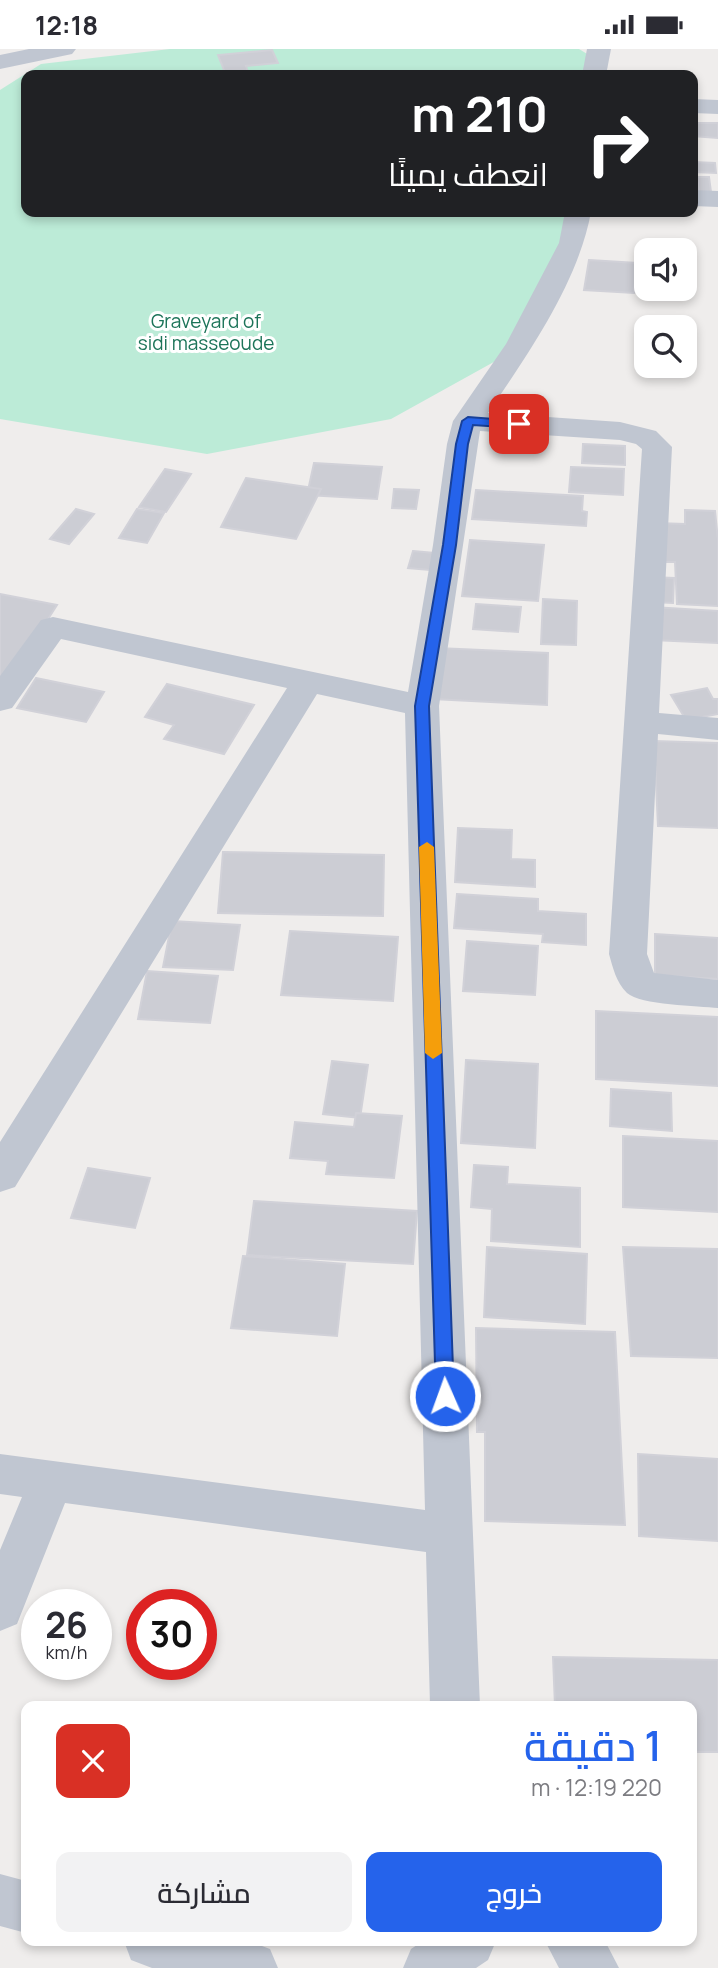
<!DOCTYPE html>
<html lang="ar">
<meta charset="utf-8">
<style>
body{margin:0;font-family:Manrope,Cairo,sans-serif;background:#f2f2f3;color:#2b2b33;direction:rtl;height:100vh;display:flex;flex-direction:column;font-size:26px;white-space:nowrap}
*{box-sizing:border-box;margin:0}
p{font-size:23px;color:#7c7c81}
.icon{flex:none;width:38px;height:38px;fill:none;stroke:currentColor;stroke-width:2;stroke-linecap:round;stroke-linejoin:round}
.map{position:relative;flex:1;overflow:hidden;direction:ltr}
.side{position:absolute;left:21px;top:1652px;width:676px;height:245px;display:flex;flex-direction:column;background:#fff;border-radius:14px;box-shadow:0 4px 10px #0003;direction:rtl}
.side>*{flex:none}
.guide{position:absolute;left:21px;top:21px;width:677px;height:147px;border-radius:14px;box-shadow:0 4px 10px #0003;direction:rtl;background:#202124;color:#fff;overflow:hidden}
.buttons{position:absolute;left:634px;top:189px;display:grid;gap:14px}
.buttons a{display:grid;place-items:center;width:63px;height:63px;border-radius:14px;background:#fff;box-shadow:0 4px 10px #0003;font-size:35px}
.speed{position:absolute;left:21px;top:1540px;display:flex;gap:14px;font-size:35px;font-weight:700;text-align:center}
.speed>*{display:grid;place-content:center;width:91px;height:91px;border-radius:50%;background:#fff;box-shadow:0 4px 10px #0003;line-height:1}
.speed small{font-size:18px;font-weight:400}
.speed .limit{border:10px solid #d22;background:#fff;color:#111}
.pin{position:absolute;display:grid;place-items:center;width:60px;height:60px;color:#fff;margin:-30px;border-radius:14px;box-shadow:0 4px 10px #0006}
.me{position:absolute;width:77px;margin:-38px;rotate:358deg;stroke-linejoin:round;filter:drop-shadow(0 0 5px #0008)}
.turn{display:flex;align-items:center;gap:24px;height:147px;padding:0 35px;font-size:32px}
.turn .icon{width:91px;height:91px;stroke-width:2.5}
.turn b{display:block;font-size:49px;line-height:60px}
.round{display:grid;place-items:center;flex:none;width:74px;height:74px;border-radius:14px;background:#f2f2f3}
.summary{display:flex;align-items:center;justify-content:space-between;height:119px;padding:0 35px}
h1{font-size:42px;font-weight:600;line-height:52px;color:#2563eb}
.cta{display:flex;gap:14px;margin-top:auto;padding:14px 35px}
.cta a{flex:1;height:80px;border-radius:14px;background:#2563eb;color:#fff;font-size:28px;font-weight:600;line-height:80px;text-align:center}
.cta a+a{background:#f2f2f3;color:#2b2b33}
.status{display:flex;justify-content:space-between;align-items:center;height:49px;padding:0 35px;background:#fff;direction:ltr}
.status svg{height:19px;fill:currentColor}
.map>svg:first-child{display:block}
.green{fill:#bcebd7}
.building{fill:#cccdd4;stroke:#d1d1d8;stroke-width:2}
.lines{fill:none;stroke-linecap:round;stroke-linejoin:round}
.minor{fill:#c0c6d1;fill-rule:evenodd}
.tertiary{fill:#c0c6d1;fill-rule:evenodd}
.route{fill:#2563eb;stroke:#184099;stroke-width:2}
.slow{fill:#f59e0b}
.labels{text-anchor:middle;stroke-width:6;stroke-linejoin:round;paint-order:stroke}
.far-park-label{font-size:19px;fill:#1c7459;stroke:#fff}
</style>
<div class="status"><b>12:18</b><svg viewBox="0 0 49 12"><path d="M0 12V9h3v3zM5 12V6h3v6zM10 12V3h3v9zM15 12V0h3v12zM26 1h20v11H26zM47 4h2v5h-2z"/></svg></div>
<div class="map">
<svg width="718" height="1919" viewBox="0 0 718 1919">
<rect width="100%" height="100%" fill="#efedec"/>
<polygon class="green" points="170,0 579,0 597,11 597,26 26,26 26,163 582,163 567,214 517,300 391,370 207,405 0,370 0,41 41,15"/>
<g class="building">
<polygon points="272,1 278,14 246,17 248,24 226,26 218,6"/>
<polygon points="697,74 718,74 718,89 693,87 693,78 697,78"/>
<polygon points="693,113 715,114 716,124 693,123"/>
<polygon points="697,128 709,128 711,143 699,143"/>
<polygon points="589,211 637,214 634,244 584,241"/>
<polygon points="583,395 625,397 625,416 582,414"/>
<polygon points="314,414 382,418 377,450 307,446"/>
<polygon points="571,418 624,420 623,446 569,443"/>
<polygon points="165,420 191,425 166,463 139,458"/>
<polygon points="246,429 321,440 296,490 221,478"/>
<polygon points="394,440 419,441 416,460 392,459"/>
<polygon points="476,441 583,447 582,462 587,463 586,477 472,470"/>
<polygon points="76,460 94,465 69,495 50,490"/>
<polygon points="137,460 164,464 147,494 119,489"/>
<polygon points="685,461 715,462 718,491 718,557 677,555 675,513 657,513 657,474 685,475"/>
<polygon points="470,491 544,496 538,552 462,547"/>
<polygon points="413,502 434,504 430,521 408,519"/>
<polygon points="651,528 674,529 673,554 651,553"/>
<polygon points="0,545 57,556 11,628 0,626"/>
<polygon points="543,550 577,552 576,596 541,595"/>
<polygon points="476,555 521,558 518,583 473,580"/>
<polygon points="652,558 718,562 718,594 653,591"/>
<polygon points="437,599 548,604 547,656 433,650"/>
<polygon points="36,629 104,643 86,673 17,659"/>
<polygon points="167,635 254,656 224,705 164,690 174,676 145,668"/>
<polygon points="707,639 713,650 718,650 718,665 686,671 671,646"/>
<polygon points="654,692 718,694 718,779 658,777"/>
<polygon points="458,779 512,781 511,810 535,811 535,838 455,833"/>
<polygon points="223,803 384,806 383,867 218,864"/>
<polygon points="457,845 538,850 538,862 586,865 586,896 542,893 543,885 454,879"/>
<polygon points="172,872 240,876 233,921 163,918"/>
<polygon points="290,882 398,888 393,952 281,946"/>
<polygon points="655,885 718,889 718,930 655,926"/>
<polygon points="467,892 538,897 535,946 463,942"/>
<polygon points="147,922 218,927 210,974 138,970"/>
<polygon points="596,962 718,968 718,1037 596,1030"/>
<polygon points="466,1011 538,1015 535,1099 461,1094"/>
<polygon points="332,1012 368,1016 360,1069 323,1065"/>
<polygon points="611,1040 671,1044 672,1082 610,1077"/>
<polygon points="356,1064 402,1067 394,1129 326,1125 328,1112 290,1109 295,1073 354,1078"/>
<polygon points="623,1087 718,1092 718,1163 623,1158"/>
<polygon points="474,1116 508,1118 507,1135 580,1139 580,1198 491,1192 492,1160 471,1158"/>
<polygon points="88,1119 150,1129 135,1179 71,1169"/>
<polygon points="254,1152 417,1162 413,1215 247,1206"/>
<polygon points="487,1198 587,1205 585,1275 484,1268"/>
<polygon points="623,1198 718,1200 718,1309 631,1307"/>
<polygon points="243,1207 345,1215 337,1287 231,1279"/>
<polygon points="476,1279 615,1283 625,1476 485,1472 485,1383 477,1383"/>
<polygon points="638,1405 718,1410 718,1492 639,1487"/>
<polygon points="553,1608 718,1611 718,1703 691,1703 691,1657 555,1657"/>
</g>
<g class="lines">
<g class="minor">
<polygon points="587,0 611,0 606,26 582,26"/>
<polygon points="693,50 718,51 718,65 693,64"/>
<polygon points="693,141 718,142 718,158 693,157"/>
<path d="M 565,163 L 591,163 C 578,234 528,305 488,364 L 620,373 L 656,382 L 672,398 L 659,664 L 718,669 L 718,691 L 658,685 L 647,905 L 654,924 L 718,931 L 718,959 C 699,957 640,956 627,944 C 616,933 613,919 609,905 L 642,400 L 636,395 L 620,391 L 480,382 L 439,657 L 480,1657 L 430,1657 L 426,1503 L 65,1454 L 17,1575 L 0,1582 L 0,1501 L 22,1448 L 0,1445 L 0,1405 L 425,1461 L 405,664 L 317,645 L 15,1138 L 0,1143 L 0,1093 L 287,639 L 61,590 L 12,659 L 0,662 L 0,627 L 41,571 L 53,568 L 408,643 L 433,496 L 447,395 L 453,372 L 506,295 L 559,194 Z"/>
<polygon points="0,1825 26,1832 26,1884 0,1877"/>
<polygon points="124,1892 249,1892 270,1900 278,1919 152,1919 131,1911"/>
<polygon points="423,1892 496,1892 488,1911 476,1919 403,1919 411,1900"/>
<polygon points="545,1892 605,1892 619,1919 559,1919"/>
</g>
<polygon class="tertiary" points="29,0 76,0 72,5 0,20 0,6"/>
</g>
<polygon class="route" points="468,368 519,372 525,375 519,379 473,376 468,395 456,496 429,657 454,1347 451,1353 445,1355 438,1353 436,1347 415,657 443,496 456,395 462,372"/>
<polygon class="slow" points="427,793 434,798 442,1004 433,1010 425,1004 419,798"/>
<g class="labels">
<g class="far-park-label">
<text x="206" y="279">Graveyard of<tspan x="206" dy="22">sidi masseoude</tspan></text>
</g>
</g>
</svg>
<div class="buttons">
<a><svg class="icon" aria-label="sound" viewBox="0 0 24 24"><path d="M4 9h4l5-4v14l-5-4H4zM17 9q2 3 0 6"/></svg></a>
<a><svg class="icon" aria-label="search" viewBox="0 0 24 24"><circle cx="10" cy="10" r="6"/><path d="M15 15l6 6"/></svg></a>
</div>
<div class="speed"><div>26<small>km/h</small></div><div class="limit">30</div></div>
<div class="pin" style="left:519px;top:375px;background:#d93025"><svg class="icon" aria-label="arrive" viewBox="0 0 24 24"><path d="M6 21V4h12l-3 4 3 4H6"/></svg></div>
<svg class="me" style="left:445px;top:1347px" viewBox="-20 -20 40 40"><circle r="17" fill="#2563eb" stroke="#fff" stroke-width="3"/><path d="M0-11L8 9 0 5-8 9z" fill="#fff"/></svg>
<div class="guide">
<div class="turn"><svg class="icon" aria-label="right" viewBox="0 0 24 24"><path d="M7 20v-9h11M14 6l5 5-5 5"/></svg><div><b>210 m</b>انعطف يمينًا</div></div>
</div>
<section class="side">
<div class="summary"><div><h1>1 دقيقة</h1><p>220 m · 12:19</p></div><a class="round" style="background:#d93025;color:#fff"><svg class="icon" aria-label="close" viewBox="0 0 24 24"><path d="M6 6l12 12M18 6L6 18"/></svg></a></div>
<div class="cta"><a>خروج</a><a>مشاركة</a></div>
</section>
</div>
